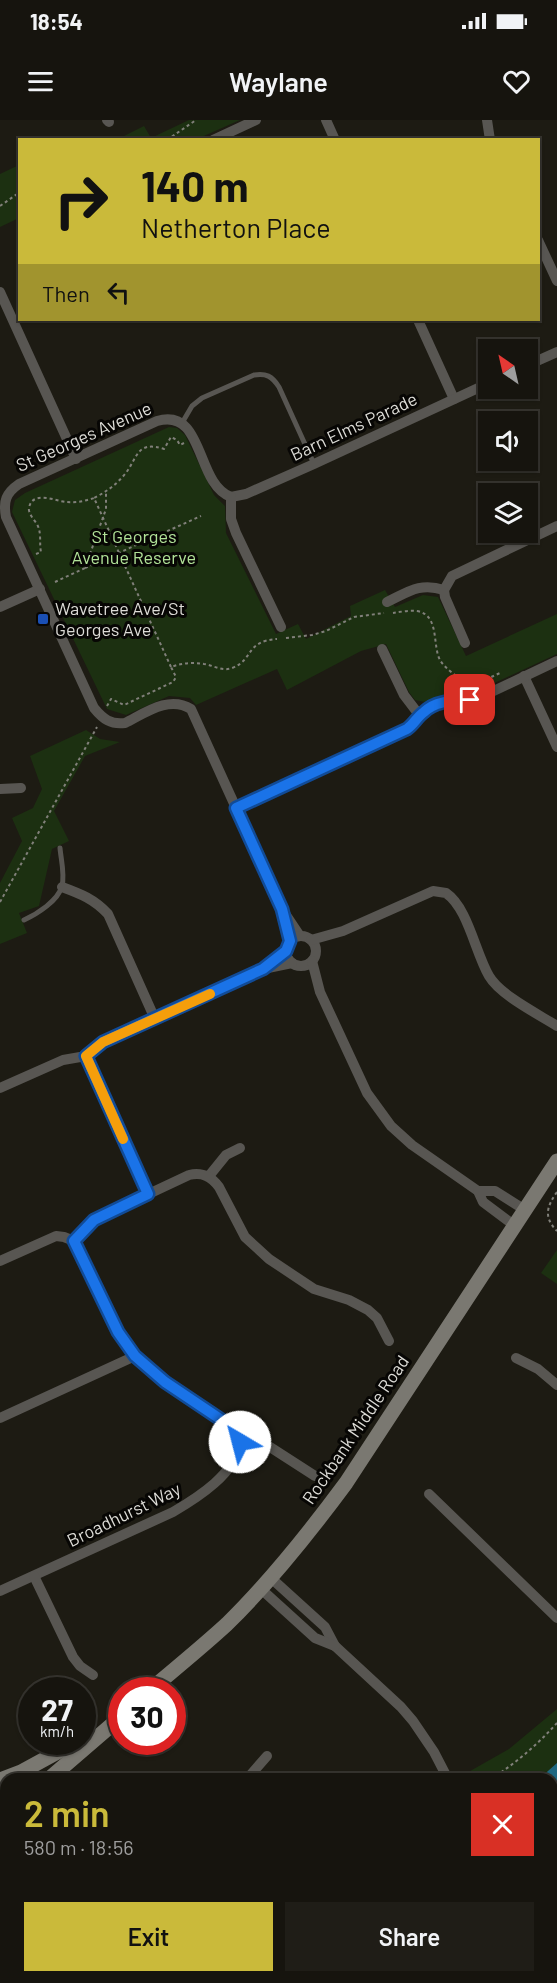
<!DOCTYPE html>
<meta charset="utf-8">
<style>
body{margin:0;font-family:Barlow,sans-serif;background:#1f1d17;color:#f1f3f6;height:100vh;display:flex;flex-direction:column;font-size:22px;white-space:nowrap}
*{box-sizing:border-box;margin:0}
p{font-size:20px;color:#9e9e9e}
.icon{flex:none;width:33px;height:33px;fill:none;stroke:currentColor;stroke-width:2;stroke-linecap:round;stroke-linejoin:round}
.map{position:relative;flex:1;overflow:hidden}
.panel{position:absolute;left:0px;top:1653px;width:558px;height:210px;display:flex;flex-direction:column;background:#16140e;border-radius:18px 18px 0 0;box-shadow:0 2px 4px #0004,0 0 0 2px #35332e}
.panel>*{flex:none}
.top-card{position:absolute;left:18px;top:18px;width:522px;height:183px;border-radius:0px;box-shadow:0 2px 4px #0004,0 0 0 2px #35332e;background:#caba3a;color:#111;overflow:hidden}
.needle{width:39px;rotate:326deg}
.controls{position:absolute;left:478px;top:219px;display:grid;gap:12px}
.controls a{display:grid;place-items:center;width:60px;height:60px;border-radius:0px;background:#16140e;box-shadow:0 2px 4px #0004,0 0 0 2px #35332e;font-size:30px}
.speed{position:absolute;left:18px;top:1557px;display:flex;gap:12px;font-size:30px;font-weight:700;text-align:center}
.speed>*{display:grid;place-content:center;width:78px;height:78px;border-radius:50%;background:#16140e;box-shadow:0 2px 4px #0004,0 0 0 2px #35332e;line-height:1}
.speed small{font-size:15px;font-weight:400}
.speed .limit{border:9px solid #d22;background:#fff;color:#111}
.pin{position:absolute;display:grid;place-items:center;width:51px;height:51px;color:#fff;margin:-26px;border-radius:12px;box-shadow:0 3px 9px #0006}
.me{position:absolute;width:66px;margin:-33px;rotate:323deg;stroke-linejoin:round;filter:drop-shadow(0 0 4px #0008)}
.turn{display:flex;align-items:center;gap:21px;height:126px;padding:0 24px;font-size:27px}
.turn .icon{width:78px;height:78px;stroke-width:2.5}
.turn b{display:block;font-size:42px;line-height:51px}
.then{display:flex;align-items:center;height:57px;padding:0 24px;background:#0003;gap:12px;font-size:22px}
.round{display:grid;place-items:center;flex:none;width:63px;height:63px;border-radius:0px;background:#1f1d17}
.headline{display:flex;align-items:center;justify-content:space-between;height:102px;padding:0 24px}
h1{font-size:36px;font-weight:600;line-height:45px;color:#caba3a}
.primary-button{display:flex;gap:12px;margin-top:auto;padding:12px 24px}
.primary-button a{flex:1;height:69px;border-radius:0px;background:#caba3a;color:#111;font-size:24px;font-weight:600;line-height:69px;text-align:center}
.primary-button a+a{background:#1f1d17;color:#f1f3f6}
.status{display:flex;justify-content:space-between;align-items:center;height:42px;padding:0 30px;background:#16140e;direction:ltr}
.status svg{height:16px;fill:currentColor}
header{display:flex;justify-content:space-between;align-items:center;height:78px;padding:0 24px;background:#16140e;font-size:27px;font-weight:600}
.map>svg:first-child{display:block}
.green{fill:#1c3011}
.water{fill:#1f6881}
.lines{fill:none;stroke-linecap:round;stroke-linejoin:round}
.stream{stroke:#1f6881;stroke-width:4}
.path{stroke:#81807a;stroke-width:2;stroke-dasharray:3 3;stroke-linecap:butt}
.lane{stroke:#585652;stroke-width:5}
.street{stroke:#585652;stroke-width:10}
.secondary{stroke:#7a7871;stroke-width:15}
.route-casing{stroke:#114b97;stroke-width:15}
.route{stroke:#1a73e8;stroke-width:10}
.slow{stroke:#f59e0b;stroke-width:10}
.transit-dot{fill:#1a4fb4;stroke:#070604;stroke-width:2}
.labels{text-anchor:middle;stroke-width:6;stroke-linejoin:round;paint-order:stroke}
.street-label{font-size:18px;fill:#dddcd7;stroke:#070604}
.park-label{font-size:18px;fill:#b1e298;stroke:#070604}
.poi-label{font-size:18px;fill:#dddcd7;stroke:#070604;text-anchor:start}
</style>
<div class="status"><b>18:54</b><svg viewBox="0 0 49 12"><path d="M0 12V9h3v3zM5 12V6h3v6zM10 12V3h3v9zM15 12V0h3v12zM26 1h20v11H26zM47 4h2v5h-2z"/></svg></div>
<header><svg class="icon" aria-label="menu" viewBox="0 0 24 24"><path d="M4 6h16M4 12h16M4 18h16"/></svg>Waylane<svg class="icon" aria-label="heart" viewBox="0 0 24 24"><path d="M12 20l-8-8c-3-5 5-10 8-4 3-6 11-1 8 4z"/></svg></header>
<div class="map">
<svg width="557" height="1863" viewBox="0 0 557 1863">
<rect width="100%" height="100%" fill="#1d1b13"/>
<g class="green">
<polygon points="189,0 240,0 197,19 118,19 144,6 151,18"/>
<polygon points="19,45 19,98 0,107 0,54"/>
<polygon points="169,307 177,308 185,315 214,375 225,386 226,413 276,514 298,504 306,519 351,496 350,486 385,470 395,487 423,475 438,477 466,536 557,494 557,534 475,572 451,574 425,582 415,580 409,572 386,524 361,531 287,570 277,549 196,585 190,578 169,576 126,595 107,589 12,392 15,380 25,373"/>
<polygon points="86,610 100,619 120,622 85,636 54,691 69,721 52,729 39,786 19,793 27,813 0,824 0,763 22,721 12,698 33,688 42,669 30,636"/>
<polygon points="557,1130 557,1164 541,1153"/>
<polygon points="557,1589 557,1851 552,1854 552,1659 456,1659 509,1629"/>
<polygon points="489,1857 547,1857 542,1860 544,1863 489,1863"/>
</g>
<polygon class="water" points="557,1643 557,1712 552,1721 552,1659 539,1659"/>
<g class="lines">
<polyline class="stream" points="520,1857 521,1863"/>
<g class="path">
<polyline points="167,20 196,0"/>
<polyline points="0,86 20,72"/>
<path d="M 36,434 L 41,432 C 39,422 42,414 37,404 C 34,400 28,393 29,388 C 32,370 56,381 66,382 C 76,383 85,381 94,378"/>
<polyline points="85,448 201,396"/>
<polyline points="55,462 85,448 106,389 106,371"/>
<path d="M 393,493 C 400,492 409,490 417,491 C 440,495 432,525 440,540 C 446,550 463,562 474,565 L 500,553"/>
<polyline points="286,518 312,515 326,511 354,497 384,493"/>
<path d="M 171,547 L 94,378 C 106,372 116,365 125,354 C 138,338 136,320 164,329 L 171,317 L 177,320 L 180,325 L 184,323"/>
<path d="M 107,586 L 111,579 L 124,585 L 173,562 L 176,557 L 171,547 C 182,543 193,542 204,544 C 213,545 222,552 232,548 C 254,540 245,521 277,519"/>
<polyline points="0,782 97,607"/>
<path d="M 557,1072 C 547,1086 543,1097 557,1111"/>
<path d="M 491,1659 C 516,1643 537,1625 557,1603"/>
<polyline points="552,1800 557,1799"/>
</g>
<g class="lane">
<path d="M 182,303 L 192,286 L 202,278 L 254,255 C 266,253 272,256 279,267 L 314,344"/>
<path d="M 24,800 C 37,794 58,781 62,766 C 65,754 61,740 60,728"/>
</g>
<g class="street">
<polyline points="107,0 109,2"/>
<polyline points="326,0 335,20"/>
<polyline points="487,0 490,20"/>
<polyline points="213,20 256,0"/>
<polyline points="538,120 557,161"/>
<polyline points="0,172 76,339"/>
<polyline points="418,200 454,279"/>
<polyline points="528,245 557,232"/>
<polyline points="231,377 246,374 314,344 489,263"/>
<path d="M 387,482 C 408,472 420,462 444,470"/>
<polyline points="0,487 40,469"/>
<path d="M 281,507 L 236,413 L 231,399 L 231,377 C 195,364 205,287 157,301 L 19,364 C 6,373 3,381 6,397 L 94,588 C 103,599 111,605 125,603 C 145,593 169,575 191,589 L 282,789 L 300,816"/>
<polyline points="465,523 445,477 444,470 452,456 557,406"/>
<polyline points="382,529 404,575 420,596"/>
<polyline points="524,556 557,627"/>
<polyline points="0,669 21,668"/>
<polyline points="236,688 407,609 423,592 431,586 443,582 470,580 483,576 557,541"/>
<path d="M 62,767 C 81,774 94,779 108,794 L 155,899"/>
<circle cx="301" cy="831" r="15"/>
<path d="M 311,820 L 343,811 L 433,771 L 446,773 C 468,788 475,832 489,856 C 500,875 538,894 557,906"/>
<polyline points="312,841 320,872 367,973 391,1006 412,1025 478,1071 483,1082 515,1106"/>
<polyline points="86,936 148,1074"/>
<polyline points="0,968 63,940 86,936 103,922 263,849 292,843"/>
<polyline points="209,1056 226,1035 240,1028"/>
<polyline points="478,1071 495,1071 525,1090"/>
<path d="M 74,1121 L 94,1100 L 106,1094 L 189,1055 C 202,1052 211,1056 219,1067 L 245,1117 L 269,1139 L 314,1169 L 349,1180 L 368,1190 L 377,1198 L 389,1221"/>
<path d="M 0,1141 L 56,1116 L 64,1117 L 74,1121 L 118,1212 L 135,1236 L 165,1262 L 235,1309 L 240,1322 C 237,1353 197,1378 173,1392 L 0,1471"/>
<polyline points="516,1238 538,1249 557,1265"/>
<polyline points="0,1298 135,1236"/>
<polyline points="240,1322 261,1324 270,1327 315,1356"/>
<polyline points="429,1374 557,1498"/>
<polyline points="34,1456 73,1537 80,1546 93,1555"/>
<polyline points="271,1458 325,1507 335,1526 401,1587 413,1601 434,1632 448,1659"/>
<polyline points="261,1469 315,1518 335,1526"/>
<polyline points="247,1659 267,1636"/>
<polyline points="0,1706 6,1728"/>
<polyline points="0,1744 6,1751"/>
<polyline points="0,1806 6,1803"/>
<polyline points="70,1857 73,1863"/>
<polyline points="481,1857 481,1863"/>
<polyline points="233,1863 243,1857"/>
</g>
<g class="secondary">
<path d="M 150,1570 C 176,1548 202,1527 227,1504 C 271,1461 309,1413 346,1363 L 557,1041"/>
<polyline points="49,1659 122,1596"/>
<polyline points="0,1660 21,1652 76,1622"/>
<polyline points="0,1678 5,1691 0,1706"/>
</g>
</g>
<g class="lines">
<g class="route-casing">
<path id="route" d="M 240,1322 L 235,1309 L 165,1262 L 135,1236 L 118,1212 L 74,1121 L 94,1100 L 148,1074 L 86,936 L 103,922 L 263,849 L 286,831 L 290,821 L 282,789 L 236,688 L 407,609 C 414,604 417,597 424,592 C 436,580 454,581 470,580"/>
</g>
<use href="#route" class="route"/>
<polyline class="slow" points="123,1019 86,936 103,922 210,874"/>
</g>
<rect class="transit-dot" x="37" y="493" width="12" height="12" rx="3"/>
<g class="labels">
<g class="street-label">
<text transform="translate(354 307) rotate(-25)" y="6">Barn Elms Parade</text>
<text transform="translate(84 317) rotate(-24)" y="6">St Georges Avenue</text>
<text transform="translate(356 1310) rotate(-56)" y="6">Rockbank Middle Road</text>
<text transform="translate(124 1395) rotate(-26)" y="6">Broadhurst Way</text>
</g>
<g class="park-label">
<text x="134" y="423">St Georges<tspan x="134" dy="21">Avenue Reserve</tspan></text>
</g>
<g class="poi-label">
<text x="55" y="495">Wavetree Ave/St<tspan x="55" dy="21">Georges Ave</tspan></text>
</g>
</g>
</svg>
<div class="controls">
<a><svg class="needle" viewBox="-14 -14 28 28"><path d="M0-13l5 13h-10z" fill="#e53935"/><path d="M0 13l5-13h-10z" fill="#9e9e9e"/></svg></a>
<a><svg class="icon" aria-label="sound" viewBox="0 0 24 24"><path d="M4 9h4l5-4v14l-5-4H4zM17 9q2 3 0 6"/></svg></a>
<a><svg class="icon" aria-label="layers" viewBox="0 0 24 24"><path d="M12 4l9 5-9 5-9-5zM3 14l9 5 9-5"/></svg></a>
</div>
<div class="speed"><div>27<small>km/h</small></div><div class="limit">30</div></div>
<div class="pin" style="left:470px;top:580px;background:#d93025"><svg class="icon" aria-label="arrive" viewBox="0 0 24 24"><path d="M6 21V4h12l-3 4 3 4H6"/></svg></div>
<svg class="me" style="left:240px;top:1322px" viewBox="-20 -20 40 40"><circle r="19" fill="#fff"/><path d="M0-13L10 11 0 6-10 11z" fill="#1a73e8"/></svg>
<div class="top-card">
<div class="turn"><svg class="icon" aria-label="right" viewBox="0 0 24 24"><path d="M7 20v-9h11M14 6l5 5-5 5"/></svg><div><b>140 m</b>Netherton Place</div></div>
<div class="then">Then<svg class="icon" aria-label="left" viewBox="0 0 24 24"><path d="M17 20v-9H6M10 6l-5 5 5 5"/></svg></div>
</div>
<section class="panel">
<div class="headline"><div><h1>2 min</h1><p>580 m · 18:56</p></div><a class="round" style="background:#d93025;color:#fff"><svg class="icon" aria-label="close" viewBox="0 0 24 24"><path d="M6 6l12 12M18 6L6 18"/></svg></a></div>
<div class="primary-button"><a>Exit</a><a>Share</a></div>
</section>
</div>
